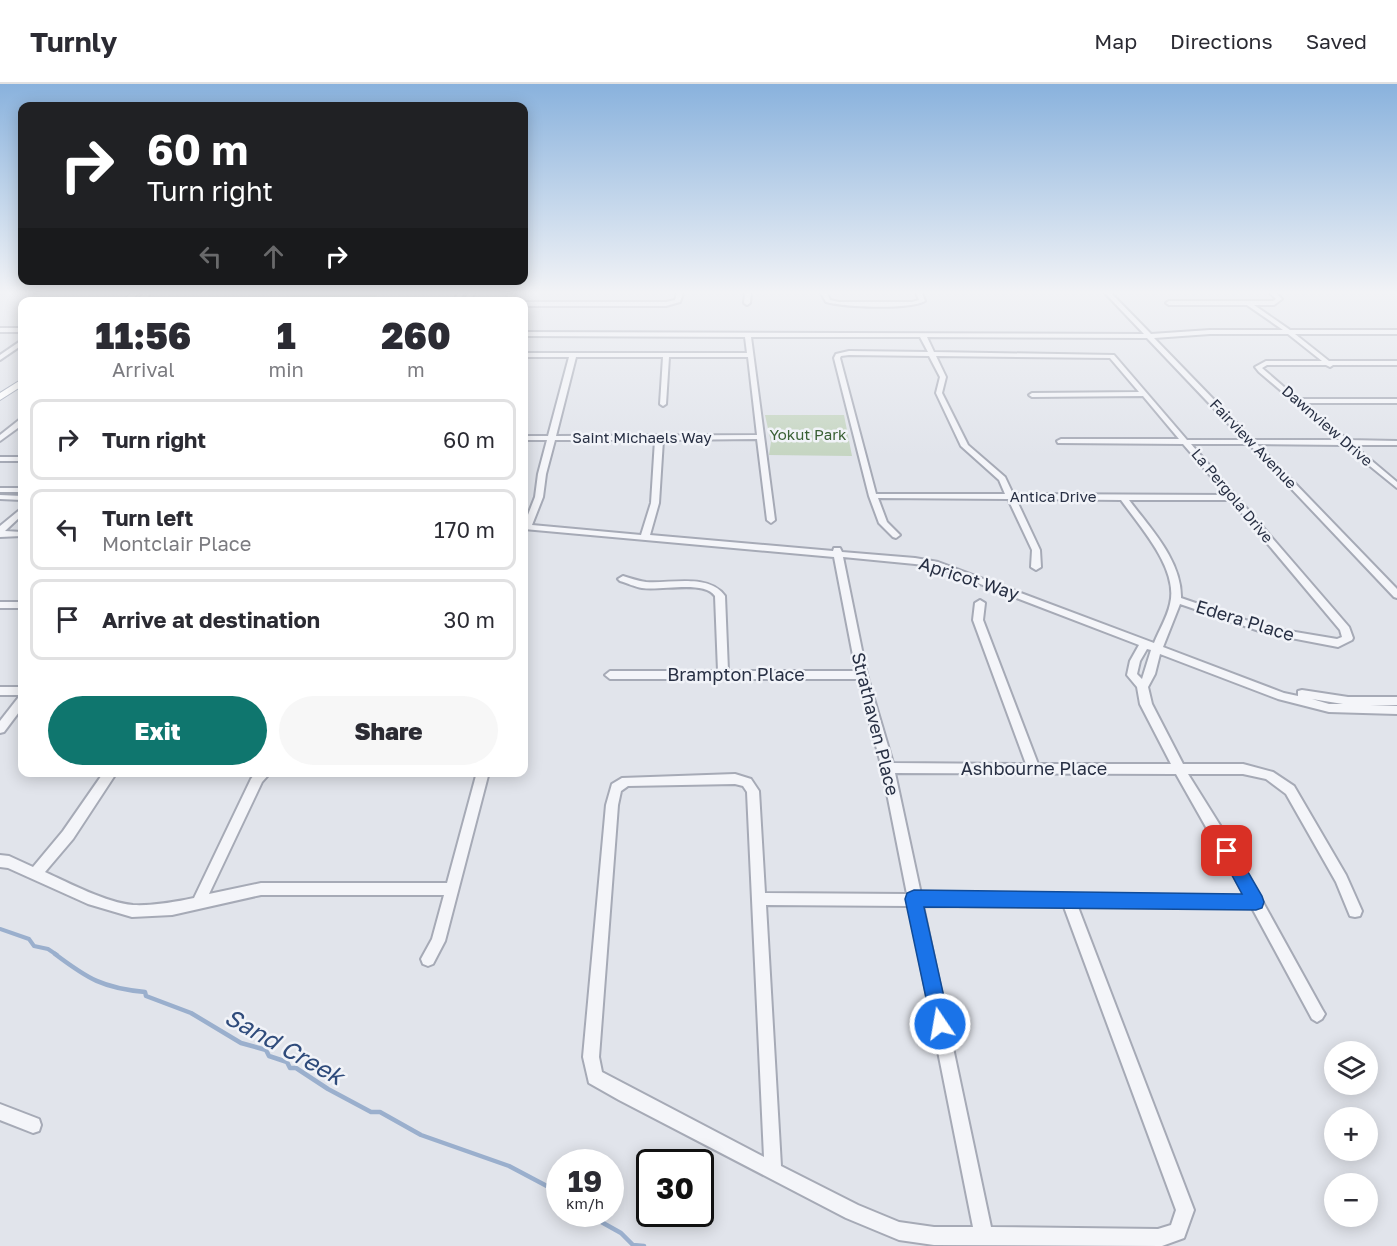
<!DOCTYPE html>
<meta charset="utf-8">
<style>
body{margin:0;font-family:"Golos Text",sans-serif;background:#f7f7f7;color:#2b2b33;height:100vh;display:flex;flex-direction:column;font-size:22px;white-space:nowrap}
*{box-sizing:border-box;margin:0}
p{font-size:20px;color:#7c7c81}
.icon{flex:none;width:33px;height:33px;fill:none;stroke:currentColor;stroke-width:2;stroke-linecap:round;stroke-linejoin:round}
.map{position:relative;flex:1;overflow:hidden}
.side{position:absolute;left:18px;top:213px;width:510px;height:480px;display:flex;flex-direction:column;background:#fff;border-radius:12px;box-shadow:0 3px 15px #0003}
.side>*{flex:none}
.top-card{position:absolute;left:18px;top:18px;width:510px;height:183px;border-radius:12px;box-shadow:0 3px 15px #0003;background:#202124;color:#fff;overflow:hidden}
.controls{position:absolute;left:1324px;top:957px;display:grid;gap:12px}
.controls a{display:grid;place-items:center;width:54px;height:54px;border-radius:50%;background:#fff;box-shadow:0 3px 15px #0003;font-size:30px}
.speed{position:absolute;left:546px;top:1065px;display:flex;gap:12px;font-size:30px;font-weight:700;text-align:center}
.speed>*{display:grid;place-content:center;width:78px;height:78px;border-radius:50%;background:#fff;box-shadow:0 3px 15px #0003;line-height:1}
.speed small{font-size:15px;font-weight:400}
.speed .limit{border:3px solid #111;border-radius:9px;background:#fff;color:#111}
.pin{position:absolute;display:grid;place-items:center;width:51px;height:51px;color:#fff;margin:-26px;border-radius:12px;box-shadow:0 3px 9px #0006}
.me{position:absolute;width:66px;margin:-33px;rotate:348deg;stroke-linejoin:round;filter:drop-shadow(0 0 4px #0008)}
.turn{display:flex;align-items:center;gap:21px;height:126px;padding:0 30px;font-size:27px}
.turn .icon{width:78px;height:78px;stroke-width:2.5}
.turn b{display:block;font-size:42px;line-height:51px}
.lanes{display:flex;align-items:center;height:57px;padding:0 30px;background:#0003;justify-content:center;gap:30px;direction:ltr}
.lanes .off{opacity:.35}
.eta{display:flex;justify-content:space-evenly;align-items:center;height:102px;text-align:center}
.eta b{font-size:36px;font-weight:800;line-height:42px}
.primary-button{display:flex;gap:12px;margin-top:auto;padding:12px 30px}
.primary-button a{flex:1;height:69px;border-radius:36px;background:#0f766e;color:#fff;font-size:24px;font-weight:800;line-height:69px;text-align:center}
.primary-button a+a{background:#f7f7f7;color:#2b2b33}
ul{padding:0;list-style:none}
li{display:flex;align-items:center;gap:18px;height:81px;margin:0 12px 9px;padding:0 18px;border:3px solid #e1e1e2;border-radius:12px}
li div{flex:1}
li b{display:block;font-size:22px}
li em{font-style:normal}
header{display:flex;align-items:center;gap:36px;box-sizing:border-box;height:84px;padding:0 30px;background:#fff;border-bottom:2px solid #e1e1e2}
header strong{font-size:28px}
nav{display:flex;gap:33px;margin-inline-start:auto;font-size:21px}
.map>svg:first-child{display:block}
.green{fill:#c5d5c1}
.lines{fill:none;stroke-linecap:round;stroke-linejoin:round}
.stream-far1{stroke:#9aafcd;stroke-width:4}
.stream{stroke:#9aafcd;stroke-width:4.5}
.minor-casing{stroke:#a6aab6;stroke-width:4}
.major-casing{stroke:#9fa7b7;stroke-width:2}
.minor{fill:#f4f5f9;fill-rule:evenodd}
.major{fill:#fff;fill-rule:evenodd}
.route{fill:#1a73e8;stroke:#114b97;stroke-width:1.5}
.labels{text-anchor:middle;stroke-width:5;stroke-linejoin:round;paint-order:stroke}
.far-street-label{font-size:15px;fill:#283044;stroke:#f1f3f8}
.far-park-label{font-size:15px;fill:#396034;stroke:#f1f3f8}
.street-label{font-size:18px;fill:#283044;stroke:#f1f3f8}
.near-water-label{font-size:24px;font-style:italic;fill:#2f4b7b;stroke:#f1f3f8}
</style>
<header>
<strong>Turnly</strong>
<nav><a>Map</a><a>Directions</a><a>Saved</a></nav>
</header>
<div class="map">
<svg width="1397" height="1162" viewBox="0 0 1397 1162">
<rect width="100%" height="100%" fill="#e1e4eb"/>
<g class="green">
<polygon points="293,209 379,209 373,217 286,216"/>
<polygon points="765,331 844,331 852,372 769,371 771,358"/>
</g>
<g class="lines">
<polyline class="stream-far1" points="0,845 29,855 34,862 48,865 57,871"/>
<g class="stream">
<path d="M 55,870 C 88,895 103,904 145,908 L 146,912 L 191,929 L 241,959 L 266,966 L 269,972 L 287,978 L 290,984 L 296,984 L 328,1005 L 371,1028 L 380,1028 L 421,1051 L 509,1082 L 560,1109"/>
<polyline points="587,1130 621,1149 633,1161 644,1162"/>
</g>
<g class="minor-casing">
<g id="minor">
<polygon points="458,209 464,209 459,218 453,218"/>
<polygon points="468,209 474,209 470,218 464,218"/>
<polygon points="508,209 514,209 513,218 507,218"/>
<polygon points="677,209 683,209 680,218 666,222 524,222 524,218 666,218 675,216"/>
<polygon points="745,209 751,209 750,219 747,221 744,219"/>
<path d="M 821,209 L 827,209 L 830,216 L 839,218 L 912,218 L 919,216 L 916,209 L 922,209 L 925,217 C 908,226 845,223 826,218 Z"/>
<path d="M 1105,209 L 1111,209 L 1151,250 L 1210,246 L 1283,246 L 1247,221 L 1169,221 L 1166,219 L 1169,217 L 1273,217 L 1276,215 L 1270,209 L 1276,209 L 1282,215 L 1274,221 L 1254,221 L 1290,246 L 1397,246 L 1397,250 L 1295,250 L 1329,277 L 1397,277 L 1397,281 L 1333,281 L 1330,283 L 1326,281 L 1267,281 L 1262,284 L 1298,315 L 1397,315 L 1397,319 L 1303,319 L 1348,356 L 1397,357 L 1397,361 L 1353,361 L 1397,398 L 1397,404 L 1344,361 L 1257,360 L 1397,505 L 1397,514 L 1394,513 L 1249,360 L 1191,360 L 1349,543 L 1353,554 L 1352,556 L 1338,563 L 1265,549 L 1180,520 L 1163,563 L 1284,609 L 1298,612 L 1298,607 L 1302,606 L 1348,613 L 1397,613 L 1397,621 L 1370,621 L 1397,622 L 1397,630 L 1329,628 L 1278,615 L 1160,570 L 1155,590 L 1148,603 L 1152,620 L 1183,680 L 1243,680 L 1273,688 L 1294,702 L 1346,791 L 1362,827 L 1360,832 L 1355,833 L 1350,832 L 1336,798 L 1286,710 L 1266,695 L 1243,690 L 1188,690 L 1223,746 L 1322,925 L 1325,930 L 1322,935 L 1317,938 L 1312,935 L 1252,824 L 1078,823 L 1194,1126 L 1184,1154 L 1162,1162 L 934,1161 L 899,1156 L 846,1134 L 619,1016 L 589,999 L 583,973 L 606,721 L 612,700 L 622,694 L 735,690 L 751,695 L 759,707 L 765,809 L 907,810 L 882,684 L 858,595 L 610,595 L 605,591 L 610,587 L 718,587 L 715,512 C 704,496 661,507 642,504 C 635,503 627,499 620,497 L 618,495 L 623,492 C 630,494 638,497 646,498 C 670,500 709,489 725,512 L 728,587 L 856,587 L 834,473 L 524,445 L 524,441 L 535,413 L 538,390 L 547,356 L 524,356 L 524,352 L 548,352 L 569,273 L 524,273 L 524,269 L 747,269 L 745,253 L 524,252 L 524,248 L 1144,250 ZM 1210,250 L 1288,250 L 1322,277 L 1266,277 L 1255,283 L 1259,288 L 1339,356 L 1253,356 L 1154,254 ZM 751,253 L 920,253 L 928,268 L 849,267 L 836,270 L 834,274 L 869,412 L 879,439 L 893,453 L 896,454 L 900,451 L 887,438 L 878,414 L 1008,415 L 1032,466 L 1031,483 L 1036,486 L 1041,483 L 1040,466 L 1016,415 L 1121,416 C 1140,443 1179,485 1170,520 C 1167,534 1159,546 1154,559 L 938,478 L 915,474 L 842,468 L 840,464 L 834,464 L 833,467 L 650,451 L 659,419 L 663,356 L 757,355 L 767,436 L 771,439 L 775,436 ZM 927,253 L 1147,254 L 1244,356 L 1187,356 L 1114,271 L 934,268 ZM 849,271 L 929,272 L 940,293 L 936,309 L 961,362 L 999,396 L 1005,410 L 876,410 L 840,274 L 841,272 ZM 936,272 L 1110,274 L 1139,308 L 1032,309 L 1029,311 L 1032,313 L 1143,312 L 1179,355 L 1061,355 L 1057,357 L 1058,359 L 1183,360 L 1227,411 L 1013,410 L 1005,393 L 968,361 L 942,309 L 946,293 ZM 576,273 L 663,273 L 660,320 L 663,322 L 666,320 L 669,273 L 748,273 L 757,351 L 556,352 ZM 555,356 L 655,356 L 651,419 L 641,451 L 532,441 L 543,413 L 546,390 ZM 1129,416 L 1231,416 L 1340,546 L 1342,553 L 1337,555 L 1266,543 L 1181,514 C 1182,477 1150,444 1129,416 ZM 843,473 L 915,480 L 936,483 L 1139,561 L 1130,577 L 1127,591 L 1137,603 L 1140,620 L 1171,680 L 1038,680 L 983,536 L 985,519 L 980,516 L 975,519 L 973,536 L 1026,680 L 893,679 L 867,591 ZM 1147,565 L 1151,566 L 1142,595 L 1137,590 L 1140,577 ZM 1312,615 L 1343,620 L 1329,620 ZM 895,689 L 1176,690 L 1245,812 L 921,810 ZM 735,700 L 743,702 L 747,708 L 764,1073 L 602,988 L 599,973 L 618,721 L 621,707 L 628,702 ZM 766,821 L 909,822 L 973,1143 L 934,1143 L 899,1138 L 858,1121 L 781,1082 ZM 923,822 L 1064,823 L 1176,1126 L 1171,1141 L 1158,1145 L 991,1143 Z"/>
<rect x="0" y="244" width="22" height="4"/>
<polygon points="22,256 22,261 0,276 0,271"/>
<polygon points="19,336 22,336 22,341 0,357 0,351"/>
<rect x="0" y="373" width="22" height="4"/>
<rect x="0" y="404" width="22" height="4"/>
<polygon points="0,411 22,412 22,416 0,415"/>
<polygon points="22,424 22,431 5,447 22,448 22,452 0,453 0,442"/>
<rect x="0" y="518" width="22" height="6"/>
<rect x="0" y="603" width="22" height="8"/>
<polygon points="22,613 22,624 4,648 0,649 0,637 18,614"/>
<path d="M 104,688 L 117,688 L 73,755 L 45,788 C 69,799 107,819 133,821 C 153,822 175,818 194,814 L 251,695 L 256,688 L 271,688 L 262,698 L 209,810 L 261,799 L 447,799 L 477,688 L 489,688 L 445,857 L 433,880 L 428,882 L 423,880 L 421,875 L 432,855 L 444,811 L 261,811 L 172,831 L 132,833 L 88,820 L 8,784 L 0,783 L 0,771 L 9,772 L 33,783 L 63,747 Z"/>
<polygon points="0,1020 39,1035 41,1041 39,1047 33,1049 0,1036"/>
</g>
</g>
<g class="major-casing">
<g id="major">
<polygon points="131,209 139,209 129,218 121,218"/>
<polygon points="144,209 152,209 143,218 135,218"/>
<polygon points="19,297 22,297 22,302 0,316 0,309"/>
</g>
</g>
<use href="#minor" class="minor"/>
<use href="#major" class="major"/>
</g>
<linearGradient id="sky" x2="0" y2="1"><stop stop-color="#89b2dd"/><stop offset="0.56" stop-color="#f2f3f6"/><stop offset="1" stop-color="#f2f3f6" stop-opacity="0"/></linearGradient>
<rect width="1397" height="372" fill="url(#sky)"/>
<polygon class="route" points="1227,759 1233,762 1262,812 1264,818 1262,824 1256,826 924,823 950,940 947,947 940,950 933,947 905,815 907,809 914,806 1242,810 1219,767 1221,762"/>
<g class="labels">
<g class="far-street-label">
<text transform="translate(1327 342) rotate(41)" y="5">Dawnview Drive</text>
<text x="642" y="359">Saint Michaels Way</text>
<text transform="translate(1253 360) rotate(46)" y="5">Fairview Avenue</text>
<text transform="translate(1232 412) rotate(50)" y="5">La Pergola Drive</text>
<text x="1053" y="418">Antica Drive</text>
</g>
<g class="far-park-label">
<text x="808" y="356">Yokut Park</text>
</g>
<g class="street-label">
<text transform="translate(969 495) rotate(18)" y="6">Apricot Way</text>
<text transform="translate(1245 537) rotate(17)" y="6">Edera Place</text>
<text x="736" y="597">Brampton Place</text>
<text transform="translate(875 640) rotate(76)" y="6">Strathaven Place</text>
<text x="1034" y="691">Ashbourne Place</text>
</g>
<g class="near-water-label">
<text transform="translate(284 963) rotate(29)" y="8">Sand Creek</text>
</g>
</g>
</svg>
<div class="controls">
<a><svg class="icon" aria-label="layers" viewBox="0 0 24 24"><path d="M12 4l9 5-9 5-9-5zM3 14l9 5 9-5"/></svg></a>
<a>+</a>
<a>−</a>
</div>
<div class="speed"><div>19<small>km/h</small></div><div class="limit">30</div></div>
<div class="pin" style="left:1227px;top:767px;background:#d93025"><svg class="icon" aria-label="arrive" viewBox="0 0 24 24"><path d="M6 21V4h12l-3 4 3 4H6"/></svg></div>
<svg class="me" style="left:940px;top:940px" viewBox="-20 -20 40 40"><circle r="17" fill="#1a73e8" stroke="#fff" stroke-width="3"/><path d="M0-11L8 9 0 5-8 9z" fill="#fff"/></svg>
<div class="top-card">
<div class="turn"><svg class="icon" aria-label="right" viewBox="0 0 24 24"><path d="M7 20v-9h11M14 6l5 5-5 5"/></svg><div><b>60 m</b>Turn right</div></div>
<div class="lanes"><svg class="icon off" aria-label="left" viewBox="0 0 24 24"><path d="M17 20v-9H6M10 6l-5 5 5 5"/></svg><svg class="icon off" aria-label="ahead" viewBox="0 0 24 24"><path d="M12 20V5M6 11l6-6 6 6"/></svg><svg class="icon" aria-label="right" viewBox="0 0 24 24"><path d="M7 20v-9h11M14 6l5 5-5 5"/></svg></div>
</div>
<section class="side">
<div class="eta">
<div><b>11:56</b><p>Arrival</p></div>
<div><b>1</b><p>min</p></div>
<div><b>260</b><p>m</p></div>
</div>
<ul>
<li><svg class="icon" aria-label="right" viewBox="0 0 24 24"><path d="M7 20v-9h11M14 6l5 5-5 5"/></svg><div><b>Turn right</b></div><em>60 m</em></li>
<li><svg class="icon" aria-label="left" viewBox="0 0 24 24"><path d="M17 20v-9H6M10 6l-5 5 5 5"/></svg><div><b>Turn left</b><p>Montclair Place</p></div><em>170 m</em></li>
<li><svg class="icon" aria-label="arrive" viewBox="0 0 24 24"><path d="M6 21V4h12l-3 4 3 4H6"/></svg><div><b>Arrive at destination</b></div><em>30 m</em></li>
</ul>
<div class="primary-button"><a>Exit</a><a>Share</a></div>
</section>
</div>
